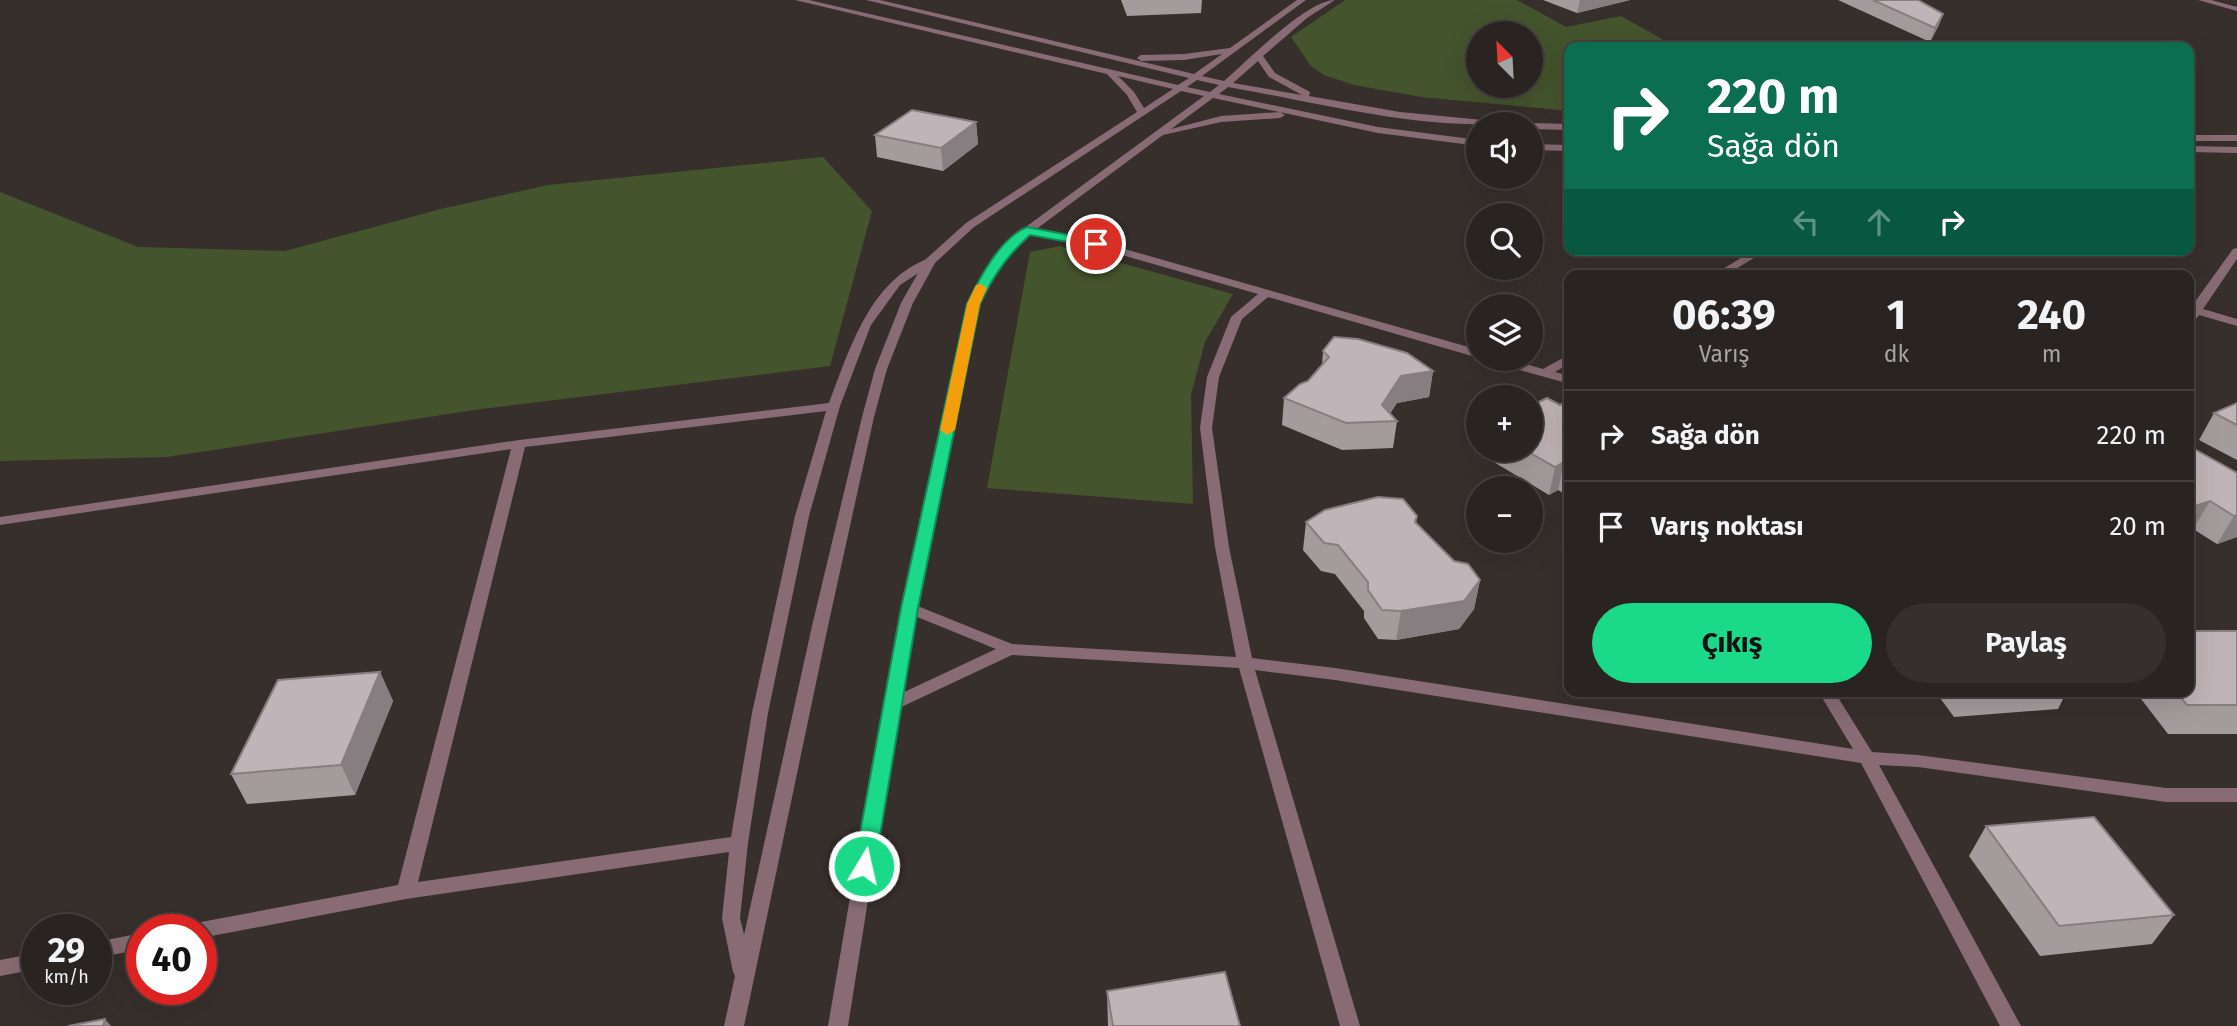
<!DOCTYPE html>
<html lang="tr">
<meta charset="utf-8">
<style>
body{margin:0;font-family:"Fira Sans",sans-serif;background:#352f2e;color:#f1f3f6;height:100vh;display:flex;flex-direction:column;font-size:26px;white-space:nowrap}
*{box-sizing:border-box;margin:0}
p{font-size:23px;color:#a5a4a5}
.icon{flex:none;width:38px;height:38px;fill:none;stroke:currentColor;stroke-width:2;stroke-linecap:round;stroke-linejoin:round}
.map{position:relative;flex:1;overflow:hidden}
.panel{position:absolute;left:1564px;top:270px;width:630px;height:427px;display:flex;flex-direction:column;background:#292321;border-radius:14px;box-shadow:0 7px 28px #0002,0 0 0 2px #45403f}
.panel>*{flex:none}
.top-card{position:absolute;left:1564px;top:42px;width:630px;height:214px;border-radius:14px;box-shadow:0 7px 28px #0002,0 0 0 2px #45403f;background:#0b6e4f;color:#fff;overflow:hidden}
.needle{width:46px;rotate:336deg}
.fabs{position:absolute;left:1466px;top:21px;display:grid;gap:14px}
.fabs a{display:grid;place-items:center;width:77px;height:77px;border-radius:50%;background:#292321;box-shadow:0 7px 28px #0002,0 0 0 2px #45403f;font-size:35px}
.speed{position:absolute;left:21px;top:914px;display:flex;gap:14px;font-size:35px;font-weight:700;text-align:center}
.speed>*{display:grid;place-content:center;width:91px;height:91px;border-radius:50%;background:#292321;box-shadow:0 7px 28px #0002,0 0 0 2px #45403f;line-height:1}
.speed small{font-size:18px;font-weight:400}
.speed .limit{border:10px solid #d22;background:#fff;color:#111}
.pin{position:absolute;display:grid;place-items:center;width:60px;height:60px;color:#fff;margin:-30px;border:4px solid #fff;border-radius:50%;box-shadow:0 2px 7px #0007}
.me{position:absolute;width:77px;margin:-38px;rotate:9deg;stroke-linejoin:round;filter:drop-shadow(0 0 5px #0008)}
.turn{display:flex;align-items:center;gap:24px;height:147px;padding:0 28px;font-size:32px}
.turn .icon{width:91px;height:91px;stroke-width:2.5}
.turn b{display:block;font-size:49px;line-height:60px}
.lanes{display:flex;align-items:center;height:66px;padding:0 28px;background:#0003;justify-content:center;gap:35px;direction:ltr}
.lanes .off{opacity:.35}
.eta{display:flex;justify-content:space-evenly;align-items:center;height:119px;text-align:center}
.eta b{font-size:42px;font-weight:700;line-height:49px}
.button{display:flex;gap:14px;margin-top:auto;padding:14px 28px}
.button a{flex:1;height:80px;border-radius:42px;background:#1ad988;color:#111;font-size:28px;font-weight:700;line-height:80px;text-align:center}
.button a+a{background:#352f2e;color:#f1f3f6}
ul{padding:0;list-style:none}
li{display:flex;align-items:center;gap:21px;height:91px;padding:0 28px;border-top:2px solid #45403f}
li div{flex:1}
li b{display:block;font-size:26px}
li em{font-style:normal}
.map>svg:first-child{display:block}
.green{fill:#44542d;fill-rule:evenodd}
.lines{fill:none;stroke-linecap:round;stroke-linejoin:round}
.minor{fill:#886b74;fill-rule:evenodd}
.tertiary{fill:#886b74;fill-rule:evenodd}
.wall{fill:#a49b9d}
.shaded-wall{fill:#867e80}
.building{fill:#bfb4b7;stroke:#867e80;stroke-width:2}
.route{fill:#1ad988;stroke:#118d58;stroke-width:2}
.slow{fill:#f59e0b}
</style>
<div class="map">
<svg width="2237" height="1026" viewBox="0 0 2237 1026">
<rect width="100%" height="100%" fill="#372f2c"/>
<g class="green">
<path d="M 1345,0 L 1517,0 L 1566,27 L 1621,16 L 1662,39 L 1666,47 L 1570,47 L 1570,111 L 1421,97 L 1354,85 L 1324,75 L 1311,66 L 1291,37 ZM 1479,33 L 1531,33 L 1531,86 L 1479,86 Z"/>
<polygon points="823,157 872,211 830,366 481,409 167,457 0,461 0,192 138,247 285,251 441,209 548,185"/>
<polygon points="1060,246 1233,294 1205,342 1191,395 1193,504 987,488 1030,252"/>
</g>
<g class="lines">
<g class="minor">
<polygon points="2198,0 2211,0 2237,7 2237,11"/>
<polygon points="1027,228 1100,242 1479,350 1479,358 1268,297 1242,319 1219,377 1212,428 1229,547 1252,658 1335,668 1853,749 1818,691 1834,691 1872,752 1918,755 2166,788 2237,788 2237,802 2166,802 1918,767 1879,765 2021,1026 2000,1026 1861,763 1335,680 1255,670 1360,1026 1340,1026 1239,668 1012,655 897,709 885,709 883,705 885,701 996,649 905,612 902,608 905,604 910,603 1012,644 1236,657 1215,547 1200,428 1207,377 1231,317 1258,294 1094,247 1023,233 1022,231"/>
<polygon points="2237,248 2237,259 2203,309 2237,319 2237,326 2199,315 2193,323 2189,324 2189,310 2233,249"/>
<polygon points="1754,250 1767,250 1726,275 1713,275"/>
<path d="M 930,258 L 934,259 L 934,263 L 900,285 L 871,325 L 840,406 L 809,516 L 768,713 L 748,843 L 740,918 L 753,972 L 750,978 L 743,980 L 736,978 L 733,972 L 722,918 L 729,852 L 406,899 L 201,938 L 201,929 L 192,929 L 194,924 L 201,922 L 398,885 L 511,449 L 0,525 L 0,517 L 519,440 L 829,403 C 850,349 870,279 930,258 ZM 826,411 L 795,516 L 752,713 L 731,837 L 418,882 L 525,447 Z"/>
<polygon points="1570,354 1570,363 1555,372 1570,376 1570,384 1491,362 1489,359 1508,359 1543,369"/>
<polygon points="142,933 142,949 96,958 96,942"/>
<polygon points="37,953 37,969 0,976 0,960"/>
</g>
<g class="tertiary">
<path d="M 795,0 L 809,0 L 1178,85 L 1189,78 L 866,0 L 880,0 L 1194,74 L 1222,54 L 1184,60 L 1141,61 L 1137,58 L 1141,55 L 1184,54 L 1230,48 L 1297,0 L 1306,0 L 1202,76 L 1224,81 C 1247,61 1307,0 1335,0 L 1307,18 L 1263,56 L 1275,73 L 1310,92 L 1309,96 L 1400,112 L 1493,121 L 1498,124 C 1412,128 1314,102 1228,87 L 1219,94 L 1378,127 L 1479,140 L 1479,146 L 1378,133 L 1213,98 L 1171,129 L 1221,116 L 1280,112 L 1285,115 L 1280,118 L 1221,122 L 1163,135 L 1031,233 L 1000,267 L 980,304 L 899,705 L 848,1026 L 828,1026 L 883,705 L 968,304 L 993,262 L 1023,229 L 1204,96 L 1181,91 L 974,227 L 935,263 L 913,303 L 887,369 L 874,417 L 828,626 L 744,1026 L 724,1026 L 812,626 L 862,417 L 875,369 L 901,303 L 926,259 L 966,223 L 1137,112 L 1127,95 L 1107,74 ZM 1258,61 L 1269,77 L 1302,95 L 1233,83 ZM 1118,76 L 1173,89 L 1144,108 L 1134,92 ZM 1197,80 L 1219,85 L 1210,92 L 1187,87 Z"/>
<polygon points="1531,123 1570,124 1570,130 1531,129 1531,124 1528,124"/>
<rect x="2189" y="135" width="48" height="6"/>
<polygon points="1531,144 1570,145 1570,151 1531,150"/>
<polygon points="2189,146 2237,147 2237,153 2189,152"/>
</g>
</g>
<g class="wall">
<polygon points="1121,0 1202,0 1201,13 1127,16"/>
<polygon points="1543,0 1630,0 1577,13"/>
<polygon points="1838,0 1918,0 1943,14 1938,27 1930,42"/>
<polygon points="976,122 978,144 943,171 877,157 875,135"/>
<polygon points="1323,351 1433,371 1429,397 1397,403 1390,413 1397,421 1393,448 1342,450 1282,425 1284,398 1308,381 1322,365"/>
<polygon points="1537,403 1560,405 1570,404 1570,497 1558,490 1549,495 1492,461 1494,450 1531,450"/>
<polygon points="2237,403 2237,460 2199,440 2214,413"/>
<polygon points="2189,446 2237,473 2237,537 2217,544 2193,529 2189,530"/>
<polygon points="1417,516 1416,524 1454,561 1480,580 1474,609 1459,629 1396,640 1378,639 1364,618 1364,611 1335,574 1321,571 1303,550 1306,522"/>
<polygon points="1570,574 1570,605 1563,602"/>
<polygon points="2237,631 2237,734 2168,734 2135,691 2189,691"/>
<polygon points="380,672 393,701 355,795 247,804 231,774"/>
<polygon points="1935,691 2067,691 2058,709 1954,717"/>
<polygon points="1986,826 2174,915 2152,944 2040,956 1969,856"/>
<polygon points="1107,991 1240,1026 1108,1026"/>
</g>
<g class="shaded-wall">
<polygon points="1580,0 1630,0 1577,13"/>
<polygon points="1943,14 1938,27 1930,42 1935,28"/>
<polygon points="976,122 978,144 943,171 941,148"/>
<polygon points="1433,371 1429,397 1397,403 1385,422 1382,405 1401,376"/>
<polygon points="1564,462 1558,490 1549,495 1555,467"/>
<polygon points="2210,501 2193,529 2189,530 2189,508"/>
<polygon points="2237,515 2237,537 2217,544 2234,516"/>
<polygon points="1480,580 1474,609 1459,629 1396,640 1401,611"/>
<polygon points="380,672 393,701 355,795 341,765"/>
<polygon points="105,1019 111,1026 103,1026"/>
</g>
<g class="building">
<polygon points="1873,0 1918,0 1943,14 1935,28"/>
<polygon points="912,110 976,122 941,148 875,135"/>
<polygon points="1334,337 1358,339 1407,353 1433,371 1401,376 1382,405 1397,421 1346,423 1284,398 1300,384 1308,381 1329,357 1323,351"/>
<polygon points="1547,398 1560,405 1566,402 1570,404 1570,466 1564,462 1555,467 1525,450 1531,450 1531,399 1537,403"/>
<polygon points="2237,403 2237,425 2214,413"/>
<polygon points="2189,446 2237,473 2237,515 2234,516 2210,501 2189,508"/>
<polygon points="1378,497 1403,499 1417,516 1415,522 1454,561 1468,564 1480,580 1464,601 1401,611 1382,610 1368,590 1368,582 1338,545 1324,543 1306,522 1325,510"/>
<polygon points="2189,631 2237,631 2237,705 2187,705 2176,691 2189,691"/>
<polygon points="380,672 341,765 231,774 278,680"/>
<polygon points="2094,817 2174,915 2059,926 1986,826"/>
<polygon points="1225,972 1240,1026 1113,1026 1107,991"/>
<polygon points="105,1019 103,1026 68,1026"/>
</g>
<path class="route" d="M 1027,227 L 1096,240 L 1102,244 L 1096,247 L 1030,235 C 1007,256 993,276 980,304 L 918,608 L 875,866 L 872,872 L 864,874 L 857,872 L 854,866 L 901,608 L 967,304 C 979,279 1000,238 1027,227 Z"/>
<polygon class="slow" points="981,284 987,288 980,304 955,430 947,435 940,430 967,304 976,285"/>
</svg>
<div class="fabs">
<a><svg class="needle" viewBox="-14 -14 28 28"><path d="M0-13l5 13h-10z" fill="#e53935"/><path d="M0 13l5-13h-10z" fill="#a5a4a5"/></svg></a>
<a><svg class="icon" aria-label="sound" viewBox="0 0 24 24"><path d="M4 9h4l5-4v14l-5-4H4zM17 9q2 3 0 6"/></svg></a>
<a><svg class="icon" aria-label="search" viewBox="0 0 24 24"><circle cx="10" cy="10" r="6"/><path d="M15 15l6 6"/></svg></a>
<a><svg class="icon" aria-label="layers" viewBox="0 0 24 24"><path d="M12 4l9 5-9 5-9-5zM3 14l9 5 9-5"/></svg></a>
<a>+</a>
<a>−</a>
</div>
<div class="speed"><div>29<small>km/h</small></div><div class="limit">40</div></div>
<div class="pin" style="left:1096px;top:244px;background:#d93025"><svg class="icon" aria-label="arrive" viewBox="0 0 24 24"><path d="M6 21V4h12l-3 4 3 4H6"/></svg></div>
<svg class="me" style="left:864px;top:866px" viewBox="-20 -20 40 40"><circle r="17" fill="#1ad988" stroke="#fff" stroke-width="3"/><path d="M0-11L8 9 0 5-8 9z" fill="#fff"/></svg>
<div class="top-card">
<div class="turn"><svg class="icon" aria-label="right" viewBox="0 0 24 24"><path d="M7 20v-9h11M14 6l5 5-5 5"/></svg><div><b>220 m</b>Sağa dön</div></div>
<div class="lanes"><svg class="icon off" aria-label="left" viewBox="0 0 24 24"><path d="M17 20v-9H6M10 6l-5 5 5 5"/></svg><svg class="icon off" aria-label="ahead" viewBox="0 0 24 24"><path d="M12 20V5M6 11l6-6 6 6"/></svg><svg class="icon" aria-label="right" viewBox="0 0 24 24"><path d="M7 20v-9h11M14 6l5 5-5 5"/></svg></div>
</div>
<section class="panel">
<div class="eta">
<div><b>06:39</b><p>Varış</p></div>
<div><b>1</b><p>dk</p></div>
<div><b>240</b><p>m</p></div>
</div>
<ul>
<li><svg class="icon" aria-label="right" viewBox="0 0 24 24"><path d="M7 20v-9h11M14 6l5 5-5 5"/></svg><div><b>Sağa dön</b></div><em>220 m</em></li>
<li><svg class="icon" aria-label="arrive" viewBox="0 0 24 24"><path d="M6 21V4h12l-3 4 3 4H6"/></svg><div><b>Varış noktası</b></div><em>20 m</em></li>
</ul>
<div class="button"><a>Çıkış</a><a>Paylaş</a></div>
</section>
</div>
